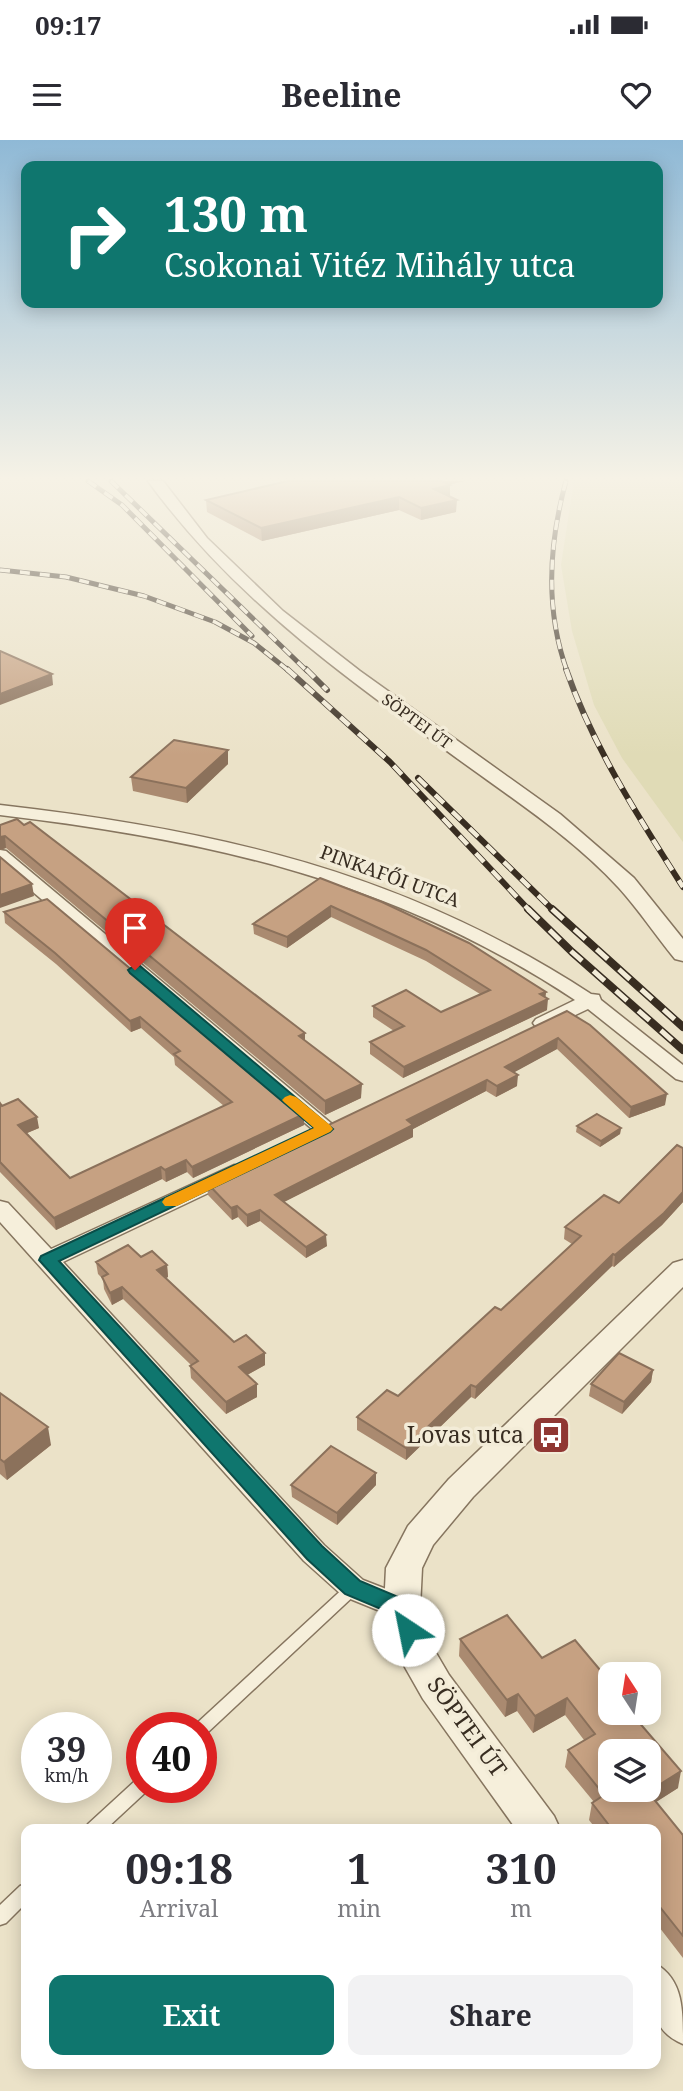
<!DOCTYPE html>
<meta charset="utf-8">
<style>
body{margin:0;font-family:"Noto Serif",serif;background:#f2f2f3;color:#2b2b33;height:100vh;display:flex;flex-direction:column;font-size:26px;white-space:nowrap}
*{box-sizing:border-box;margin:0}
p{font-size:23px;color:#7c7c81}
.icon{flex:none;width:38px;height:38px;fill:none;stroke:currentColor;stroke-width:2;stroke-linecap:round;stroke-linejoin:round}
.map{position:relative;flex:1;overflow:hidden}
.side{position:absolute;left:21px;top:1684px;width:640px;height:245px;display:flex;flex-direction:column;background:#fff;border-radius:14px;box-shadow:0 4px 18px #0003}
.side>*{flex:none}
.hud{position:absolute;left:21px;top:21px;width:642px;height:147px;border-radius:14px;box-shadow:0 4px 18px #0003;background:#0f766e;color:#fff;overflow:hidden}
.needle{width:46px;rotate:348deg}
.tools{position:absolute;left:598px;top:1522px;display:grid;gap:14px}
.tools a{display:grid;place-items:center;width:63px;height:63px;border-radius:14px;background:#fff;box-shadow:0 4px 18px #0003;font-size:35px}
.speed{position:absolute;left:21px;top:1572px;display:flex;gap:14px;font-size:35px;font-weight:700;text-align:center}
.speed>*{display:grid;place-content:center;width:91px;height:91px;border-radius:50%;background:#fff;box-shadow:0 4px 18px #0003;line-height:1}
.speed small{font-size:18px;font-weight:400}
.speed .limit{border:10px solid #d22;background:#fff;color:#111}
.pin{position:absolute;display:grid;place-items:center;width:60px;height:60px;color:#fff;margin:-72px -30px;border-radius:50% 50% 50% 0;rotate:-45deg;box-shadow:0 0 7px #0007}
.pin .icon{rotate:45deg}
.me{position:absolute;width:77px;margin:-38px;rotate:326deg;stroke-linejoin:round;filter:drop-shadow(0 0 5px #0008)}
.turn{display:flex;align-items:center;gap:24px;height:147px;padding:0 28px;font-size:32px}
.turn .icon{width:91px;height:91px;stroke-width:2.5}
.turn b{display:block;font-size:49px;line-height:60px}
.eta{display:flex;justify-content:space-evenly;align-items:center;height:119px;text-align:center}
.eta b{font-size:42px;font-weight:700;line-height:49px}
.action{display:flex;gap:14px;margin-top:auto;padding:14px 28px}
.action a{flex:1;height:80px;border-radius:14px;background:#0f766e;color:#fff;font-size:28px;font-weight:700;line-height:80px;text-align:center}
.action a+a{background:#f2f2f3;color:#2b2b33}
.status{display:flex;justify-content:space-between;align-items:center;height:49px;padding:0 35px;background:#fff;direction:ltr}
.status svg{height:19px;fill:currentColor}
header{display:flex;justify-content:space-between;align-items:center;height:91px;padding:0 28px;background:#fff;font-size:32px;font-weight:700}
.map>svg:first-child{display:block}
.farmland{fill:#e0dbb6}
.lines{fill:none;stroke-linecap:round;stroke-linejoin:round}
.service-casing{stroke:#86755f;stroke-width:3}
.minor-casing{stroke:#86755f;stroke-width:3}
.tertiary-casing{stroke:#86755f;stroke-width:3}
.service{fill:#f6efdb;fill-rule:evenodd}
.minor{fill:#f6efdb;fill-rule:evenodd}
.tertiary{fill:#f6efdb;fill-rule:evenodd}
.rail-far2-casing{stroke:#382d21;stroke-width:5}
.rail-far1-casing{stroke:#382d21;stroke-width:6}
.rail-casing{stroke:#382d21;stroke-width:8}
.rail-far2{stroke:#f3ecd8;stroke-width:3.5;stroke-dasharray:10;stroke-linecap:butt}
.rail-far1{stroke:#f3ecd8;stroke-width:4.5;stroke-dasharray:12;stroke-linecap:butt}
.rail{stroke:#f3ecd8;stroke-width:5;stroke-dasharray:15;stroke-linecap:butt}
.wall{fill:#aa8a70}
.shaded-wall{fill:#8b715b}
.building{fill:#c6a182;stroke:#8b715b;stroke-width:2;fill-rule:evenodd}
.route{fill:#0f766e;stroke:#0a4d48;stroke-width:2}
.slow{fill:#f59e0b}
.labels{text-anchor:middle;stroke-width:7;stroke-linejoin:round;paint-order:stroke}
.far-street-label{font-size:16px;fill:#382d21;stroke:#f3ecd8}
.street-label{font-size:19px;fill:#382d21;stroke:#f3ecd8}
.near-poi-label{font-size:23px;fill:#382d21;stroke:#f3ecd8;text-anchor:end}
.near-street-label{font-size:23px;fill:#382d21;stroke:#f3ecd8}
</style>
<div class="status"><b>09:17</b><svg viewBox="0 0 49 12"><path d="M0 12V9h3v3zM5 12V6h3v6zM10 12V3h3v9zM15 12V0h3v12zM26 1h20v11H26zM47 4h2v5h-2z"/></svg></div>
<header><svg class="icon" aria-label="menu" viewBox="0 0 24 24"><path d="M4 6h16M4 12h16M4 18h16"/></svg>Beeline<svg class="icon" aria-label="heart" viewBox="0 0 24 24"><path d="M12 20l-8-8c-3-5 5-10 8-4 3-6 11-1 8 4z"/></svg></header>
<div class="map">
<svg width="683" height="1951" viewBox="0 0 683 1951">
<rect width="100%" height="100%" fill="#ebe2c8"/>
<polygon class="farmland" points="574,341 683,341 683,702 622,618 594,565 572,491 561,425"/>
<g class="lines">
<g class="service-casing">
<g id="service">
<polygon points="353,1442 358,1444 360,1448 358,1452 206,1594 201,1596 201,1587 194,1587 196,1584 348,1444"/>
<polygon points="142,1638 142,1647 149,1647 148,1650 106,1689 86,1689 88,1684 136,1640"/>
<polygon points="26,1744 26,1763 6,1783 0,1785 0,1765 20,1746"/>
</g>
</g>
<g class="minor-casing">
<g id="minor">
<path d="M 0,665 C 218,690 404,732 591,854 L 599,855 L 601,860 L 683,925 L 683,941 L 676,939 L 588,869 L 550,887 L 536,887 L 533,883 L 536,879 L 575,860 C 395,741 211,700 0,675 Z"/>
<polygon points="0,710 6,711 332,984 336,989 332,994 318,994 0,724"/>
<polygon points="234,1025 242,1027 245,1032 242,1037 63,1122 324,1405 363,1440 412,1459 416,1468 412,1477 402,1480 343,1456 304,1421 0,1082 0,1061 8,1063 51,1109"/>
</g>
</g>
<g class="tertiary-casing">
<g id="tertiary">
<path d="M 148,341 L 163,341 L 207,398 L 283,471 L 360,531 L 560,674 L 634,738 L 683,799 L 683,821 L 675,819 C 656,796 639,770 619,748 C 573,698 513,659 458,619 C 344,536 233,458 148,341 Z"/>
<polygon points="683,1120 683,1147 473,1357 433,1405 422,1428 420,1468 432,1506 449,1535 554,1676 560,1689 516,1689 423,1559 402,1522 384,1468 386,1428 408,1386 449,1339 673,1123"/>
<path d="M 656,1824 C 683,1840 683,1869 683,1904 C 645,1888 656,1859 656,1824 Z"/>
</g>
</g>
<use href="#service" class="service"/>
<use href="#minor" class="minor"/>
<use href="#tertiary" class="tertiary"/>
<g class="rail-far2-casing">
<g id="rail-far2">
<polyline points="88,341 122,365 252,496"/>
<polyline points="111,341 307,531"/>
<path d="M 566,341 C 549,403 545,470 567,531"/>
<polyline points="0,430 66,437 144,456 215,482 254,503 289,531"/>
</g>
</g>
<g class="rail-far1-casing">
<g id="rail-far1">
<polyline points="287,529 390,622 530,771"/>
<polyline points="306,529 327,550"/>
<path d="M 566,529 C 593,607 639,678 683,747"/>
<polyline points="418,638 554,771"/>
</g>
</g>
<g class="rail-casing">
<g id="rail">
<polyline points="528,769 572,812 683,910"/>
<polyline points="552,769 683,887"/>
</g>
</g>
<use href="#rail-far2" class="rail-far2"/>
<use href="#rail-far1" class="rail-far1"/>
<use href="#rail" class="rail"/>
</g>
<g class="wall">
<polygon points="280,341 464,341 449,345 450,345 450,357 456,372 421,380 399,370 262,401 207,372 206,360 283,343"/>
<polygon points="228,610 228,624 187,663 133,651 131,637"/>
<polygon points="0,685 305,893 305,901 361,958 325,975 6,708 0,710"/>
<polygon points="320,738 546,852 545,857 547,870 403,938 370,914 370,902 394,891 373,877 373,866 441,872 480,854 426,821 331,777 287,808 254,794 253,784"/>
<polygon points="4,772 304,974 304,985 193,1038 187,1032 166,1042 162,1039 56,1090 0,1032 0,963 39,988 27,993 70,1038 224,966 175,925 174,917 141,888 131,892 56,824 5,783"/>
<polygon points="567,871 665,965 629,978 557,909 514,932 517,946 496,957 486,951 413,989 413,997 284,1062 327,1106 306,1118 260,1081 247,1087 238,1077 232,1080 208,1055 207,1043"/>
<polygon points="577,986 621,988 620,994 600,1007 576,992"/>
<polygon points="683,1008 683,1062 662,1085 614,1127 612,1126 475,1259 471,1257 406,1320 357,1290 357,1277 398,1256 501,1170 572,1104 564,1099 565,1087 619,1063"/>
<polygon points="141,1117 167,1125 168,1137 166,1138 234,1202 265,1225 247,1235 257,1257 226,1274 191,1238 190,1226 191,1225 123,1159 112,1165 104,1149 103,1139 98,1134 96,1122"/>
<polygon points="653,1230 651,1242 622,1274 589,1256 591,1244"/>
<polygon points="0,1253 51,1305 7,1340 0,1334"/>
<polygon points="291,1345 376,1345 337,1385 292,1357"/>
<polygon points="460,1499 542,1518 611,1543 611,1573 678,1648 656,1662 683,1695 683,1818 656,1783 656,1689 596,1689 589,1680 592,1663 594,1662 565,1627 568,1610 584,1600 565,1575 533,1593 517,1571 505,1577 459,1516"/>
</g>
<g class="shaded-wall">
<polygon points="431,341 464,341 431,349"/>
<polygon points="450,345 450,358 434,349"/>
<polygon points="399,357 399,370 262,401 261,388"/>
<polygon points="457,360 456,372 421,380 421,368"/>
<polygon points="52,534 53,545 0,565 0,554"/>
<polygon points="228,610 228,624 187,663 186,648"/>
<polygon points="5,696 6,708 0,710 0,697"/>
<polygon points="32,744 34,756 0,768 0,755"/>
<polygon points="331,766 331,777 287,808 287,797"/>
<polygon points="546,852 545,861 548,859 547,870 403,938 404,927"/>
<polygon points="140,877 141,888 131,892 130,881"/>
<polygon points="305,893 305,906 299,896"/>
<polygon points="558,898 557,909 504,938 505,927"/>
<polygon points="518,935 517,946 496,957 497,946"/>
<polygon points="487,940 486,951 413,989 413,997 276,1066 275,1055 407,980"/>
<polygon points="362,944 361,958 325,975 325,961"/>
<polygon points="667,954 665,965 629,978 631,967"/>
<polygon points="304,974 304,985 193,1038 192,1027"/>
<polygon points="37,977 39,988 20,996 18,985"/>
<polygon points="621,988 620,994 600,1007 601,1001"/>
<polygon points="186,1020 187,1032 166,1042 165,1030"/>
<polygon points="161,1027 162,1039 56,1090 54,1078"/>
<polygon points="683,1052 683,1062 662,1085 614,1127 615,1115"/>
<polygon points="237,1066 238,1077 232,1080 231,1068"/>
<polygon points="260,1070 260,1081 247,1087 247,1075"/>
<polygon points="326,1095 327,1106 306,1118 306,1107"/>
<polygon points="613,1114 612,1126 475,1259 476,1247"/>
<polygon points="167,1125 168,1137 158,1142 157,1130"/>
<polygon points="122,1147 123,1159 112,1165 110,1153"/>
<polygon points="265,1213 265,1225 240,1239 239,1227"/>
<polygon points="653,1230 651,1242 622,1274 624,1262"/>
<polygon points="257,1244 257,1257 226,1274 226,1262"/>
<polygon points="471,1245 471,1257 406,1320 406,1308"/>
<polygon points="48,1287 51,1305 7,1340 4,1322"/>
<polygon points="376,1333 376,1345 337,1385 337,1373"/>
<polygon points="518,1554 517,1571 505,1577 507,1560"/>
<polygon points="567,1558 565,1575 533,1593 535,1576"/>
<polygon points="681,1631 678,1648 645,1669 648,1652"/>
</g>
<g class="building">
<polygon points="288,341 442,341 450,345 434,349 457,360 421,368 399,357 261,388 206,360"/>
<polygon points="0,511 52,534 0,554"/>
<polygon points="174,600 228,610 186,648 131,637"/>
<polygon points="17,679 24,685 30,682 305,893 299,896 362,944 325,961 5,696 0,697 0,685"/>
<polygon points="0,717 32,744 0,755"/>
<polygon points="320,738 382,762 469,803 546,852 540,854 548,859 404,927 370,902 404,886 373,866 406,850 441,872 490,850 426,810 331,766 287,797 253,784"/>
<polygon points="47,759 304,974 192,1027 186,1020 165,1030 161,1027 54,1078 0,1022 0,963 2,966 18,959 37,977 18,985 70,1038 232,962 174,914 180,911 140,877 130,881 55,813 4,772"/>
<polygon points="567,871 590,885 667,954 631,967 558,898 505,927 518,935 497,946 487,940 407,980 413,985 275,1055 326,1095 306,1107 260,1070 247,1075 237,1066 231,1068 207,1043"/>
<polygon points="597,974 621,988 601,1001 577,986"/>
<polygon points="677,1005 683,1008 683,1052 664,1073 615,1115 613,1114 476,1247 471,1245 406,1308 357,1277 387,1250 398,1256 495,1167 501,1170 581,1096 565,1087 604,1055 619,1063"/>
<polygon points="128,1105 141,1117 152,1111 167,1125 157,1130 234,1202 246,1195 265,1213 239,1227 257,1244 226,1262 190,1226 198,1221 122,1147 110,1153 102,1137 108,1134 96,1122"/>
<polygon points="619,1213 653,1230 624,1262 591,1244"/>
<polygon points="0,1253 48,1287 4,1322 0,1319"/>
<polygon points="331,1306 376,1333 337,1373 291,1345"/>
<path d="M 507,1475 L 542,1518 L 575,1500 L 611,1543 L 608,1546 L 611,1550 L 611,1573 L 631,1573 L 681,1631 L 648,1652 L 683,1695 L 683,1796 L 656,1762 L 656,1689 L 612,1689 L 592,1663 L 604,1655 L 568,1610 L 595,1594 L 567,1558 L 535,1576 L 518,1554 L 507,1560 L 460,1499 ZM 611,1612 L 649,1612 L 649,1650 L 611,1650 Z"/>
</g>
<linearGradient id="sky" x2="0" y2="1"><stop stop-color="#8fb9d6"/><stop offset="0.55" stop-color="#f6f2e6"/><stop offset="1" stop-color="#f6f2e6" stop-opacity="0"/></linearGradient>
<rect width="683" height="615" fill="url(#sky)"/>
<polygon class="route" points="135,825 140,826 333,989 330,992 59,1121 322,1406 360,1441 410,1462 419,1490 416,1497 408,1499 401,1497 393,1474 345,1454 307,1419 39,1120 41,1116 314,988 130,833 128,830"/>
<polygon class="slow" points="290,955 296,957 330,985 333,989 330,992 177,1066 165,1066 162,1062 165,1058 314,988 285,963 282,960 285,957"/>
<defs>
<g id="bus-square" transform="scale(2.0125)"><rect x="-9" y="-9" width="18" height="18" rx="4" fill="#903733" stroke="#f3ecd8"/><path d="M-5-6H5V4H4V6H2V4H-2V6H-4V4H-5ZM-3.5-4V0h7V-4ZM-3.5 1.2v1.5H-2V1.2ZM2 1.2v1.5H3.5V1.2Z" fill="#fff"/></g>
</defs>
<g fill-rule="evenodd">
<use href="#bus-square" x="551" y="1295"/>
</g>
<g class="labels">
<g class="far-street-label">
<text transform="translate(417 581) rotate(36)" y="6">SÖPTEI ÚT</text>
</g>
<g class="street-label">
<text transform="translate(390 736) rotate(20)" y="7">PINKAFŐI UTCA</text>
</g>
<g class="near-poi-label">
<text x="524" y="1303">Lovas utca</text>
</g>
<g class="near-street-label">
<text transform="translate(467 1587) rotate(54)" y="8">SÖPTEI ÚT</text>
</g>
</g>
</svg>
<div class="tools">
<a><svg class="needle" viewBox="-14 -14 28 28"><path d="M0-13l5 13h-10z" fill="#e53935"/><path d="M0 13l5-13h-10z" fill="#7c7c81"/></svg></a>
<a><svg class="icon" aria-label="layers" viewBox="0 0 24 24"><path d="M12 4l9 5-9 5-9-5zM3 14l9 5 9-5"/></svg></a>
</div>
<div class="speed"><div>39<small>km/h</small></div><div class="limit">40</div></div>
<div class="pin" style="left:135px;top:830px;background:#d93025"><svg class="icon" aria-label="arrive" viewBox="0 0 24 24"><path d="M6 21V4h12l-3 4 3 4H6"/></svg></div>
<svg class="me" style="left:408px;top:1490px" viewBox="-20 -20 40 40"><circle r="19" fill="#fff"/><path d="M0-13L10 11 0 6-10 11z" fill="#0f766e"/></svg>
<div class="hud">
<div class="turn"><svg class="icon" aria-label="right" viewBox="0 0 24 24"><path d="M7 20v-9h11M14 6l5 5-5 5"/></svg><div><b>130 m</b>Csokonai Vitéz Mihály utca</div></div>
</div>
<section class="side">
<div class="eta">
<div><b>09:18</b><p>Arrival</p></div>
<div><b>1</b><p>min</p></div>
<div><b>310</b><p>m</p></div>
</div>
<div class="action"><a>Exit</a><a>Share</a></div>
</section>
</div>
